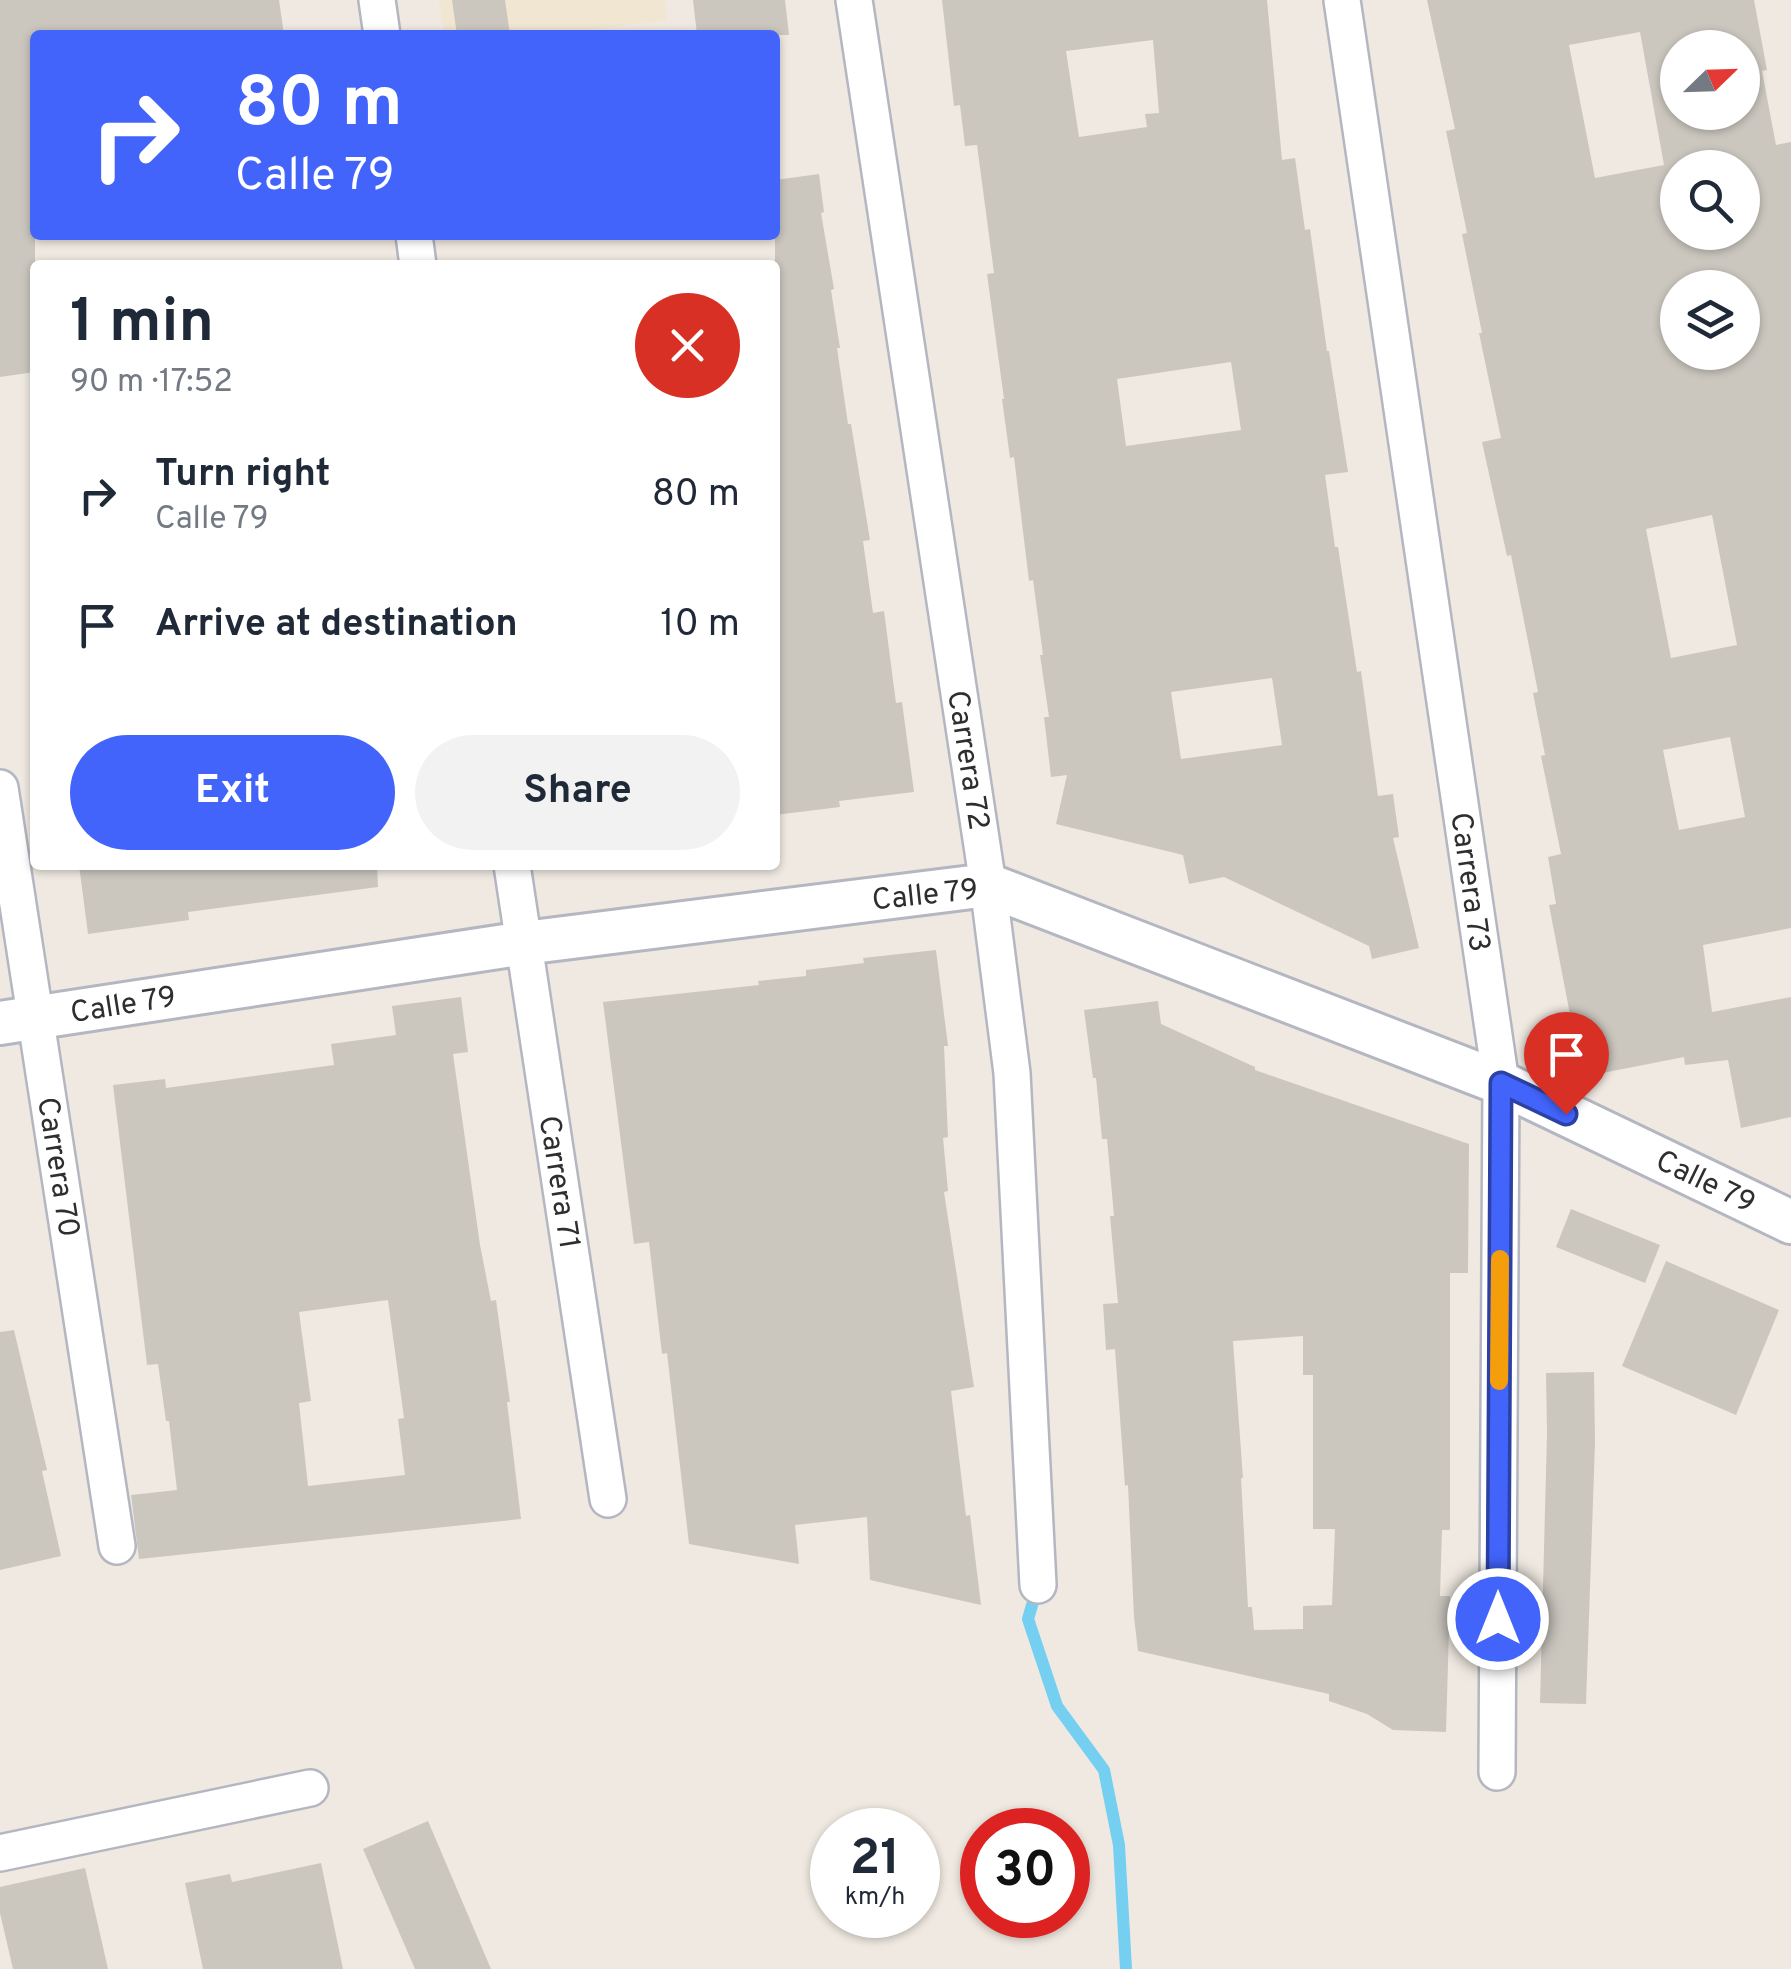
<!DOCTYPE html>
<meta charset="utf-8">
<style>
body{margin:0;font-family:Overpass,sans-serif;background:#f2f2f3;color:#1f2937;height:100vh;display:flex;flex-direction:column;font-size:38px;white-space:nowrap}
*{box-sizing:border-box;margin:0}
p{font-size:32px;color:#747a83}
.icon{flex:none;width:55px;height:55px;fill:none;stroke:currentColor;stroke-width:2;stroke-linecap:round;stroke-linejoin:round}
.map{position:relative;flex:1;overflow:hidden}
.drawer{position:absolute;left:30px;top:260px;width:750px;height:610px;display:flex;flex-direction:column;background:#fff;border-radius:10px;box-shadow:0 2px 8px #0004}
.drawer>*{flex:none}
.banner{position:absolute;left:30px;top:30px;width:750px;height:210px;border-radius:10px;box-shadow:0 2px 8px #0004;background:#4264fb;color:#fff;overflow:hidden}
.needle{width:65px;rotate:67deg}
.controls{position:absolute;left:1660px;top:30px;display:grid;gap:20px}
.controls a{display:grid;place-items:center;width:100px;height:100px;border-radius:50%;background:#fff;box-shadow:0 2px 8px #0004;font-size:50px}
.speed{position:absolute;left:810px;top:1808px;display:flex;gap:20px;font-size:50px;font-weight:700;text-align:center}
.speed>*{display:grid;place-content:center;width:130px;height:130px;border-radius:50%;background:#fff;box-shadow:0 2px 8px #0004;line-height:1}
.speed small{font-size:25px;font-weight:400}
.speed .limit{border:15px solid #d22;background:#fff;color:#111}
.pin{position:absolute;display:grid;place-items:center;width:85px;height:85px;color:#fff;margin:-102px -42px;border-radius:50% 50% 50% 0;rotate:-45deg;box-shadow:0 0 10px #0007}
.pin .icon{rotate:45deg}
.me{position:absolute;width:110px;margin:-55px;rotate:0deg;stroke-linejoin:round;filter:drop-shadow(0 0 8px #0008)}
.turn{display:flex;align-items:center;gap:35px;height:210px;padding:0 40px;font-size:45px}
.turn .icon{width:130px;height:130px;stroke-width:2.5}
.turn b{display:block;font-size:70px;line-height:85px}
.round{display:grid;place-items:center;flex:none;width:105px;height:105px;border-radius:52px;background:#f2f2f3}
.headline{display:flex;align-items:center;justify-content:space-between;height:170px;padding:0 40px}
h1{font-size:60px;font-weight:700;line-height:75px}
.primary-button{display:flex;gap:20px;margin-top:auto;padding:20px 40px}
.primary-button a{flex:1;height:115px;border-radius:60px;background:#4264fb;color:#fff;font-size:40px;font-weight:700;line-height:115px;text-align:center}
.primary-button a+a{background:#f2f2f3;color:#1f2937}
ul{padding:0;list-style:none}
li{display:flex;align-items:center;gap:30px;height:130px;padding:0 40px}
li div{flex:1}
li b{display:block;font-size:38px}
li em{font-style:normal}
.map>svg:first-child{display:block}
.education{fill:#f0e6d1}
.lines{fill:none;stroke-linecap:round;stroke-linejoin:round}
.stream{stroke:#75cff0;stroke-width:12}
.building{fill:#cbc7bf;fill-rule:evenodd}
.minor-casing{stroke:#b4b7c1;stroke-width:40}
.tertiary-casing{stroke:#b4b7c1;stroke-width:48}
.minor{stroke:#fff;stroke-width:35}
.tertiary{stroke:#fff;stroke-width:42}
.route-casing{stroke:#2b41a3;stroke-width:25}
.route{stroke:#4264fb;stroke-width:18}
.slow{stroke:#f59e0b;stroke-width:18}
.labels{text-anchor:middle;stroke-width:9;stroke-linejoin:round;paint-order:stroke}
.street-label{font-size:30px;fill:#2e2e2e;stroke:#fff}
</style>
<div class="map">
<svg width="1791" height="1969" viewBox="0 0 1791 1969">
<rect width="100%" height="100%" fill="#efe9e1"/>
<polygon class="education" points="439,0 664,0 667,20 548,35 444,35"/>
<g class="lines">
<polyline class="stream" points="1037,1588 1028,1619 1057,1706 1104,1770 1119,1845 1126,1969"/>
</g>
<g class="building">
<polygon points="0,0 279,0 284,35 35,35 35,372 0,377"/>
<polygon points="452,0 505,0 510,35 457,35"/>
<polygon points="693,0 785,0 789,35 697,35"/>
<path d="M 942,0 L 1267,0 L 1282,160 L 1295,158 L 1305,230 L 1310,229 L 1327,351 L 1329,351 L 1348,472 L 1325,475 L 1335,547 L 1338,547 L 1357,672 L 1361,671 L 1378,796 L 1393,794 L 1399,837 L 1393,838 L 1419,948 L 1372,959 L 1369,946 L 1224,877 L 1189,884 L 1183,855 L 1056,824 L 1067,775 L 1051,777 L 1044,717 L 1049,717 L 1040,655 L 1043,655 L 1033,580 L 1029,581 L 1014,457 L 1010,458 L 1002,399 L 1004,399 L 987,274 L 994,273 L 977,145 L 965,146 L 960,105 L 954,106 ZM 1153,40 L 1159,113 L 1145,114 L 1147,127 L 1079,137 L 1066,51 ZM 1231,362 L 1241,430 L 1126,446 L 1117,379 ZM 1272,678 L 1282,745 L 1181,759 L 1171,692 Z"/>
<path d="M 1427,0 L 1754,0 L 1767,70 L 1762,71 L 1776,145 L 1791,142 L 1791,928 L 1703,945 L 1712,1012 L 1791,997 L 1791,1117 L 1741,1128 L 1728,1060 L 1685,1065 L 1684,1057 L 1582,1077 L 1549,905 L 1556,904 L 1548,857 L 1561,854 L 1541,756 L 1545,755 L 1533,693 L 1538,692 L 1511,555 L 1507,556 L 1482,442 L 1501,438 L 1479,333 L 1482,333 L 1462,234 L 1467,233 L 1446,131 L 1455,129 ZM 1640,32 L 1664,165 L 1595,178 L 1569,45 ZM 1678,48 L 1742,48 L 1742,112 L 1678,112 ZM 1678,168 L 1742,168 L 1742,232 L 1678,232 ZM 1678,288 L 1742,288 L 1742,352 L 1678,352 ZM 1712,515 L 1737,645 L 1671,658 L 1646,529 ZM 1730,737 L 1745,817 L 1679,830 L 1663,750 Z"/>
<polygon points="819,174 824,212 821,213 834,289 831,290 840,348 837,348 848,424 851,424 870,540 863,541 873,613 884,611 896,703 902,702 914,792 839,801 840,807 775,815 775,180"/>
<polygon points="79,865 377,865 378,887 188,912 189,920 88,934"/>
<polygon points="936,950 948,1046 944,1046 948,1137 943,1138 948,1191 944,1192 974,1387 951,1391 966,1516 970,1515 981,1605 870,1580 867,1517 795,1525 799,1564 689,1544 667,1353 662,1354 649,1242 634,1244 603,1002 759,985 758,981 806,976 806,970 864,963 863,958"/>
<path d="M 461,997 L 468,1052 L 453,1054 L 480,1245 L 491,1301 L 496,1300 L 510,1402 L 507,1402 L 521,1519 L 139,1559 L 131,1495 L 177,1490 L 169,1421 L 166,1421 L 158,1364 L 147,1365 L 113,1085 L 165,1079 L 166,1088 L 334,1065 L 331,1044 L 396,1035 L 392,1006 ZM 388,1300 L 404,1418 L 398,1419 L 405,1475 L 308,1486 L 299,1403 L 311,1401 L 299,1312 Z"/>
<path d="M 1158,1001 L 1161,1024 L 1255,1067 L 1255,1070 L 1469,1144 L 1468,1273 L 1450,1273 L 1450,1530 L 1442,1530 L 1440,1596 L 1450,1596 L 1446,1732 L 1393,1730 L 1367,1714 L 1329,1701 L 1329,1694 L 1138,1651 L 1134,1617 L 1128,1485 L 1125,1486 L 1115,1349 L 1106,1350 L 1103,1304 L 1118,1303 L 1110,1216 L 1114,1216 L 1107,1139 L 1102,1139 L 1096,1078 L 1093,1078 L 1084,1010 ZM 1303,1336 L 1303,1375 L 1313,1375 L 1313,1529 L 1335,1529 L 1332,1605 L 1303,1606 L 1303,1629 L 1254,1630 L 1252,1607 L 1248,1607 L 1241,1478 L 1243,1478 L 1233,1341 Z"/>
<polygon points="1571,1209 1660,1245 1645,1283 1556,1247"/>
<polygon points="1666,1261 1779,1310 1736,1415 1622,1366"/>
<polygon points="14,1330 47,1470 42,1471 61,1556 0,1570 0,1332"/>
<polygon points="1594,1372 1595,1443 1586,1704 1540,1703 1547,1433 1546,1373"/>
<polygon points="428,1821 491,1969 415,1969 363,1849"/>
<polygon points="321,1863 343,1969 203,1969 185,1883 230,1874 232,1882"/>
<polygon points="85,1868 108,1969 13,1969 0,1913 0,1887"/>
</g>
<g class="lines">
<g class="minor-casing">
<g id="minor">
<polyline points="377,0 382,35"/>
<polyline points="854,0 988,885 1012,1073 1038,1585"/>
<polyline points="1342,0 1501,1083 1497,1772"/>
<polyline points="414,235 418,265"/>
<polyline points="0,788 117,1546"/>
<polyline points="512,865 608,1499"/>
<polyline points="0,1853 310,1788"/>
</g>
</g>
<g class="tertiary-casing">
<polyline id="tertiary" points="0,1023 524,943 988,885 1501,1083 1791,1222"/>
</g>
<use href="#minor" class="minor"/>
<use href="#tertiary" class="tertiary"/>
</g>
<g class="lines">
<g class="route-casing">
<polyline id="route" points="1498,1619 1501,1083 1566,1114"/>
</g>
<use href="#route" class="route"/>
<polyline class="slow" points="1499,1381 1500,1259"/>
</g>
<g class="labels">
<g class="street-label">
<text transform="translate(969 760) rotate(81)" y="10">Carrera 72</text>
<text transform="translate(1471 882) rotate(82)" y="10">Carrera 73</text>
<text transform="translate(925 894) rotate(-6)" y="10">Calle 79</text>
<text transform="translate(123 1004) rotate(-9)" y="10">Calle 79</text>
<text transform="translate(59 1167) rotate(81)" y="10">Carrera 70</text>
<text transform="translate(1706 1181) rotate(26)" y="10">Calle 79</text>
<text transform="translate(560 1182) rotate(81)" y="10">Carrera 71</text>
</g>
</g>
</svg>
<div class="controls">
<a><svg class="needle" viewBox="-14 -14 28 28"><path d="M0-13l5 13h-10z" fill="#e53935"/><path d="M0 13l5-13h-10z" fill="#747a83"/></svg></a>
<a><svg class="icon" aria-label="search" viewBox="0 0 24 24"><circle cx="10" cy="10" r="6"/><path d="M15 15l6 6"/></svg></a>
<a><svg class="icon" aria-label="layers" viewBox="0 0 24 24"><path d="M12 4l9 5-9 5-9-5zM3 14l9 5 9-5"/></svg></a>
</div>
<div class="speed"><div>21<small>km/h</small></div><div class="limit">30</div></div>
<div class="pin" style="left:1566px;top:1114px;background:#d93025"><svg class="icon" aria-label="arrive" viewBox="0 0 24 24"><path d="M6 21V4h12l-3 4 3 4H6"/></svg></div>
<svg class="me" style="left:1498px;top:1619px" viewBox="-20 -20 40 40"><circle r="17" fill="#4264fb" stroke="#fff" stroke-width="3"/><path d="M0-11L8 9 0 5-8 9z" fill="#fff"/></svg>
<div class="banner">
<div class="turn"><svg class="icon" aria-label="right" viewBox="0 0 24 24"><path d="M7 20v-9h11M14 6l5 5-5 5"/></svg><div><b>80 m</b>Calle 79</div></div>
</div>
<section class="drawer">
<div class="headline"><div><h1>1 min</h1><p>90 m · 17:52</p></div><a class="round" style="background:#d93025;color:#fff"><svg class="icon" aria-label="close" viewBox="0 0 24 24"><path d="M6 6l12 12M18 6L6 18"/></svg></a></div>
<ul>
<li><svg class="icon" aria-label="right" viewBox="0 0 24 24"><path d="M7 20v-9h11M14 6l5 5-5 5"/></svg><div><b>Turn right</b><p>Calle 79</p></div><em>80 m</em></li>
<li><svg class="icon" aria-label="arrive" viewBox="0 0 24 24"><path d="M6 21V4h12l-3 4 3 4H6"/></svg><div><b>Arrive at destination</b></div><em>10 m</em></li>
</ul>
<div class="primary-button"><a>Exit</a><a>Share</a></div>
</section>
</div>
